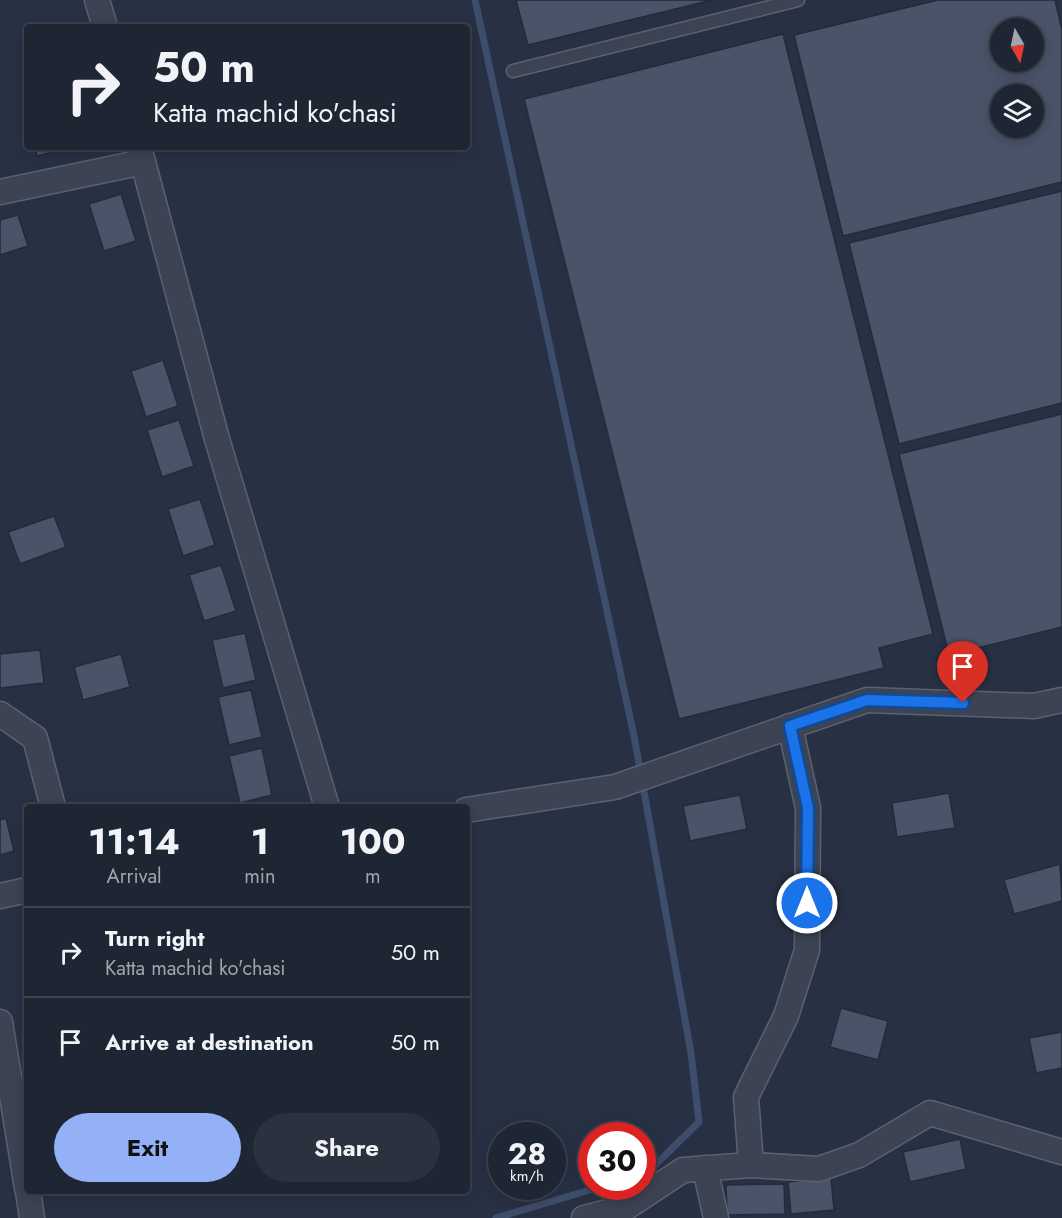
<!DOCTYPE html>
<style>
body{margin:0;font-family:Jost,sans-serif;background:#2b313f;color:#f1f3f6;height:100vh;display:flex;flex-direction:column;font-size:22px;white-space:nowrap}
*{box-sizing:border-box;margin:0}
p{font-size:20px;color:#a1a5ac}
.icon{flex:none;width:33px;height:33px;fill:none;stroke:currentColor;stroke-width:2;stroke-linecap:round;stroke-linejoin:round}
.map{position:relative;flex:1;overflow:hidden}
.side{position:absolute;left:24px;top:804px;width:446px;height:390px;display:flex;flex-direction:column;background:#1e2533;border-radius:6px;box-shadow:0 3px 15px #0003,0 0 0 2px #3c424e}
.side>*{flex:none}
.top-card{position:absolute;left:24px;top:24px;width:446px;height:126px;border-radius:6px;box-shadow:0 3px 15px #0003,0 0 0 2px #3c424e;background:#1e2533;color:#f1f3f6;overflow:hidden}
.needle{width:39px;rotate:171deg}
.controls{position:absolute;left:990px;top:18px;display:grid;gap:12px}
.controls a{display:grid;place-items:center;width:54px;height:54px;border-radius:50%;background:#1e2533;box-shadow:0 3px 15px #0003,0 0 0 2px #3c424e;font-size:30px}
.speed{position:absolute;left:488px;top:1122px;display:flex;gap:12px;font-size:30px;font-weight:700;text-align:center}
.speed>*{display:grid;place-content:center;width:78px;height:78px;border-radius:50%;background:#1e2533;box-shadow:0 3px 15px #0003,0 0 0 2px #3c424e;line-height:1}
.speed small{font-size:15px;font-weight:400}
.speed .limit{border:9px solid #d22;background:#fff;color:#111}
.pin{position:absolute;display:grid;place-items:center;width:51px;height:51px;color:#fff;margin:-62px -26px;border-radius:50% 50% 50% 0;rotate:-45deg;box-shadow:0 0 6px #0007}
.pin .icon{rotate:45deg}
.me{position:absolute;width:66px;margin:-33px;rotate:0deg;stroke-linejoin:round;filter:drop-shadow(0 0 4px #0008)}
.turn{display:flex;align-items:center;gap:21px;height:126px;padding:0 30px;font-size:27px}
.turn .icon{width:78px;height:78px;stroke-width:2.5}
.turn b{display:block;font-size:42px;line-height:51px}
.eta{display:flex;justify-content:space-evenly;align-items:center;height:102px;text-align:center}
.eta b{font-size:36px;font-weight:700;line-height:42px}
.button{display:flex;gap:12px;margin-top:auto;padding:12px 30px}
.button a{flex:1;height:69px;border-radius:36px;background:#94b1f8;color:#111;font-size:24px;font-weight:700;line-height:69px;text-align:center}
.button a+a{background:#2b313f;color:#f1f3f6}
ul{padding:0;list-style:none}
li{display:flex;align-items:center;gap:18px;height:90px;padding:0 30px;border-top:2px solid #3c424e}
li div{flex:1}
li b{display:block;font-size:22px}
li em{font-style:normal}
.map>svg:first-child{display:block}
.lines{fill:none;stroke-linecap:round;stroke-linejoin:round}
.stream{stroke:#3e4d6c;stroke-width:7}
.building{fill:#4a5368;stroke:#232a3b;stroke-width:1.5;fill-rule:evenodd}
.lane-casing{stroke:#5b6171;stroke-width:15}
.street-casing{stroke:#5b6171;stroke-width:27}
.lane{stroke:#3c4353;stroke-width:12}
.street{stroke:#3c4353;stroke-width:24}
.route-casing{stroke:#114b97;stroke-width:15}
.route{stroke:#1a73e8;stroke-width:10}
</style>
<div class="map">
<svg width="1062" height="1218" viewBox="0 0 1062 1218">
<rect width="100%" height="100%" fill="#283144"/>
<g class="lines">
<g class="stream">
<polyline points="475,0 634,736 691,1053 699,1122 650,1170 642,1173"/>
<polyline points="496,1218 603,1186"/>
</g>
</g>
<g class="building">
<polygon points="516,0 712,0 528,45"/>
<path d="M 938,0 L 1055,0 L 1062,30 L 1062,182 L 843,236 L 794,35 ZM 1000,28 L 1034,28 L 1034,62 L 1000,62 ZM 1000,94 L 1034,94 L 1034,128 L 1000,128 Z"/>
<polygon points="783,34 933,634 879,648 884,668 679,719 524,99"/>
<polygon points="35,147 71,147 37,156"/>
<polygon points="1062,191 1062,403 899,444 849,243"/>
<polygon points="121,194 136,241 104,251 89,204"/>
<polygon points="18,215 28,246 0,255 0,220"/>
<polygon points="163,360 178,406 146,417 131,371"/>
<polygon points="1062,414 1062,627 949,655 899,454"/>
<polygon points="179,420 194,466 162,477 147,430"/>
<polygon points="200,499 215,545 183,556 168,509"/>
<polygon points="54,516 66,547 20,564 8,532"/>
<polygon points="221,565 236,611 204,621 189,575"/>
<polygon points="245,633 256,680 223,688 212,640"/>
<polygon points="40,650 44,683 0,688 0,654"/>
<polygon points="121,654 130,687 83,700 74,667"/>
<polygon points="251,690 262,737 229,745 218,697"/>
<polygon points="262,748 272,795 240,803 229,756"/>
<polygon points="949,793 955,828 897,837 892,803"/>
<polygon points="740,795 747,829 690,841 683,806"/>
<polygon points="6,818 14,851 0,855 0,820"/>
<polygon points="1060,864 1062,901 1014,914 1004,880"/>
<polygon points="841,1008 888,1021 878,1060 830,1047"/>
<polygon points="1062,1032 1062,1068 1036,1073 1029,1038"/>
<polygon points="960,1139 966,1169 910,1182 903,1152"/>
<polygon points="831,1178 834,1210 791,1214 788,1182"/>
<polygon points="784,1184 785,1214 727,1215 726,1185"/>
</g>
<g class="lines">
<g class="lane-casing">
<polyline id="lane" points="513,71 798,0"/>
</g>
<g class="street-casing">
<g id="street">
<polyline points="97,0 105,27"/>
<polyline points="139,147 217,439 327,807"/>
<polyline points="0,192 143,162"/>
<polyline points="0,714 35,738 53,807"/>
<polyline points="466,810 615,787 867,700 1034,706 1062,700"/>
<polyline points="0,896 27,890"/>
<polyline points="0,1022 27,1188"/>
<polyline points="751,1165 746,1097 786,1016 807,950 808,808 790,726"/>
<polyline points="705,1168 716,1218"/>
<polyline points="28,1191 32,1218"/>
<polyline points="584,1218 627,1207 683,1170 751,1165 819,1169 859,1155 930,1113 1062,1152"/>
</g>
</g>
<use href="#lane" class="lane"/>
<use href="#street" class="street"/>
</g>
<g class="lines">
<g class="route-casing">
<polyline id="route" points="807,903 808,808 790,726 867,700 963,703"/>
</g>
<use href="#route" class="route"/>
</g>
</svg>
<div class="controls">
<a><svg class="needle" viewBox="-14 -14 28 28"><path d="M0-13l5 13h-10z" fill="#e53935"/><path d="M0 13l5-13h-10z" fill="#a1a5ac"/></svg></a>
<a><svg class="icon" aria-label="layers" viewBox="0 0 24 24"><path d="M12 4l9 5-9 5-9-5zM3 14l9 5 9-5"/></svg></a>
</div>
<div class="speed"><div>28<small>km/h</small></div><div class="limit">30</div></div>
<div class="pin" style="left:963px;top:703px;background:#d93025"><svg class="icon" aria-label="arrive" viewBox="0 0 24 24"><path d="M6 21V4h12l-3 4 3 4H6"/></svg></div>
<svg class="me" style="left:807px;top:903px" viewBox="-20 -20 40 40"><circle r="17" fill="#1a73e8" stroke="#fff" stroke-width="3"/><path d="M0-11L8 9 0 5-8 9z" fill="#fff"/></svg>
<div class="top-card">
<div class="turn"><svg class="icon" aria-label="right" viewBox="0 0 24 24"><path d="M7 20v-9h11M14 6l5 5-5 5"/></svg><div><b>50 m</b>Katta machid ko'chasi</div></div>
</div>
<section class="side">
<div class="eta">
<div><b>11:14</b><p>Arrival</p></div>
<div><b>1</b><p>min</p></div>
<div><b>100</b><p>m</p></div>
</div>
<ul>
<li><svg class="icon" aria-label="right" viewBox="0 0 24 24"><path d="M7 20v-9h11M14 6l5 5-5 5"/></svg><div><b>Turn right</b><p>Katta machid ko'chasi</p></div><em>50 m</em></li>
<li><svg class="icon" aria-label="arrive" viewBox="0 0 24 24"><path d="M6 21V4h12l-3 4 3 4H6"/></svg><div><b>Arrive at destination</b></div><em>50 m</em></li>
</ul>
<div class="button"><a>Exit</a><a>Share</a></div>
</section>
</div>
